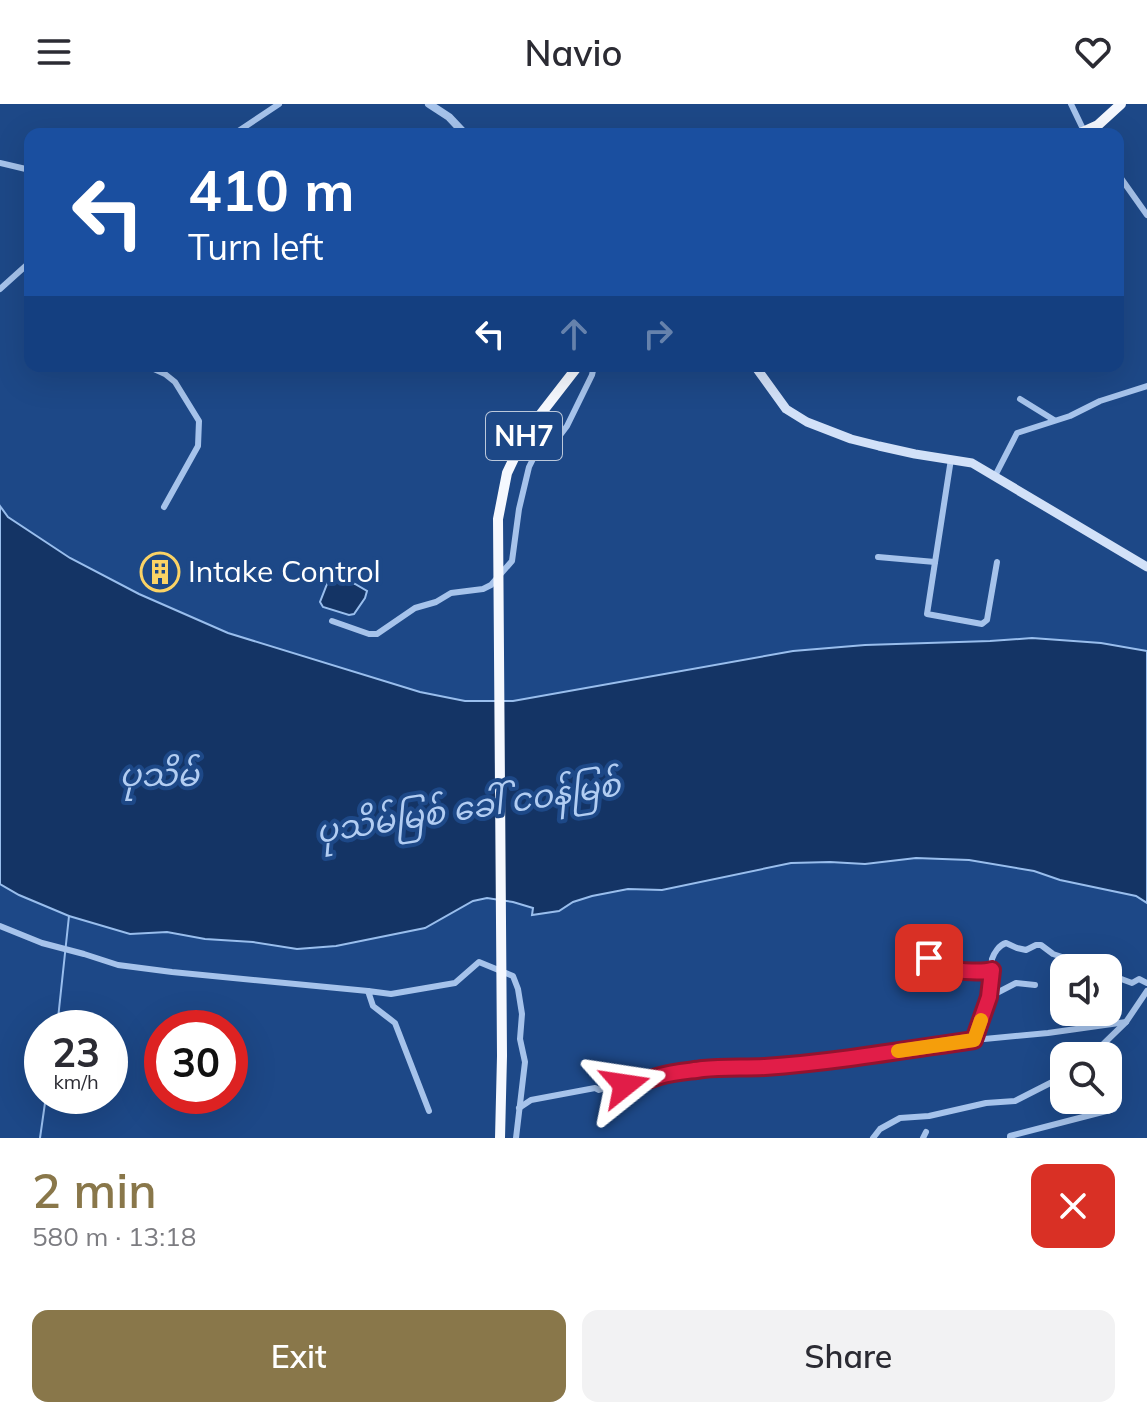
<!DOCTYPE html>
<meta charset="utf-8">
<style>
body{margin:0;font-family:Mulish,"Noto Sans Myanmar",sans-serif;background:#f2f2f3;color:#2b2b33;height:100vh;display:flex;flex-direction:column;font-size:30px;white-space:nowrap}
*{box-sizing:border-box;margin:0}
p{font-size:26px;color:#7c7c81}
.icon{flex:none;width:44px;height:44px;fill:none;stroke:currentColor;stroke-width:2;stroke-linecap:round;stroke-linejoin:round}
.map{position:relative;height:1034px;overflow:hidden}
.panel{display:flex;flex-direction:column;background:#fff;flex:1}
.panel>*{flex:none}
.top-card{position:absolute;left:24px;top:24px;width:1100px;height:244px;border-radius:16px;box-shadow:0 8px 32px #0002;background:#1a4fa0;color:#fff;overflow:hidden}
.buttons{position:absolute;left:1050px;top:850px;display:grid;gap:16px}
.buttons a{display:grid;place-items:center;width:72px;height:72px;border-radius:16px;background:#fff;box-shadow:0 8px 32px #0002;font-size:40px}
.speed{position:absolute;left:24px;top:906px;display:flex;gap:16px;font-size:40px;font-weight:700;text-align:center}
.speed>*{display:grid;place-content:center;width:104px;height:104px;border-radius:50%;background:#fff;box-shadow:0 8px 32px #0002;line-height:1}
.speed small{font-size:20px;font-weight:400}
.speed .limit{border:12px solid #d22;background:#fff;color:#111}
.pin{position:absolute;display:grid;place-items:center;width:68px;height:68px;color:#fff;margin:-34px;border-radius:16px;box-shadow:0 4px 12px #0006}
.me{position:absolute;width:88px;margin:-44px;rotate:75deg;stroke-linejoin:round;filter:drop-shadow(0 0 6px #0008)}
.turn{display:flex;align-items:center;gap:28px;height:168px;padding:0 32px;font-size:36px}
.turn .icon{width:104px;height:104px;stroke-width:2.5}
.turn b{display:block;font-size:56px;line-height:68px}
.lanes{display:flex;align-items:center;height:76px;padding:0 32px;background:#0003;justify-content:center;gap:40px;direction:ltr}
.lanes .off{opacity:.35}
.round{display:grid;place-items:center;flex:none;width:84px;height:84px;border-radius:16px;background:#f2f2f3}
.head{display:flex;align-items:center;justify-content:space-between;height:136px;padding:0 32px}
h1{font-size:48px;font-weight:600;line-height:60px;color:#89774a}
.primary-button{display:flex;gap:16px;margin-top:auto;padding:16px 32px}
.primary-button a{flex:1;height:92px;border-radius:16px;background:#89774a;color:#fff;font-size:32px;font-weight:600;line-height:92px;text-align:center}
.primary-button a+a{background:#f2f2f3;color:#2b2b33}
header{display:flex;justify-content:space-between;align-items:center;height:104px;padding:0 32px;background:#fff;font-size:36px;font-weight:600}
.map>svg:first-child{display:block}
.water{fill:#143465;stroke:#99beed;stroke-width:2}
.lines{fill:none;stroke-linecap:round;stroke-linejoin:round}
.stream{stroke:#99beed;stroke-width:2}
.minor{stroke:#a6c3eb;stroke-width:6}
.tertiary{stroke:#a6c3eb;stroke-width:8}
.secondary{stroke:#d2e1f8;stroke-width:9}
.trunk{stroke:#f5f8fe;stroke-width:10}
.route-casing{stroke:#92132f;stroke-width:20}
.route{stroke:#e11d48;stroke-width:14}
.slow{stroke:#f59e0b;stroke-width:14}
.labels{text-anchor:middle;stroke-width:8;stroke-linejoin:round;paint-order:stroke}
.shield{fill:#1d4887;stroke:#bbc8db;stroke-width:2}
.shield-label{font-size:28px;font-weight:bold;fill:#fff}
.poi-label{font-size:30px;fill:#fff;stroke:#1d4887;text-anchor:start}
.water-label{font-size:32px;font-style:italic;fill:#b2cdf2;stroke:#1d4887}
</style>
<header><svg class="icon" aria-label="menu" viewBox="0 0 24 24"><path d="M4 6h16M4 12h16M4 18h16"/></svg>Navio<svg class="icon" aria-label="heart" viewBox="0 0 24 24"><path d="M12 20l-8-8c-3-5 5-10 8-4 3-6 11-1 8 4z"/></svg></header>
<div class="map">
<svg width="1147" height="1034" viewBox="0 0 1147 1034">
<rect width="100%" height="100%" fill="#1d4887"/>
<g class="water">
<polygon points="0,402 8,413 70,454 139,490 228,529 420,588 465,597 513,597 793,547 865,541 990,537 1032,534 1101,539 1147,547 1147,799 1136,792 1060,776 1034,767 969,756 916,754 865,760 830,758 791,759 662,786 628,785 592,792 573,798 559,807 532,811 533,804 513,798 487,794 473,797 425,824 336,842 297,845 253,838 205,835 167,828 130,830 69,812 19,791 0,780"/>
<polygon points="331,474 355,480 367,487 365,494 354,510 349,511 323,503 320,498 329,475"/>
</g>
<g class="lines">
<g class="stream">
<polyline points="57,924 69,812"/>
<polyline points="40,1034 46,992"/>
</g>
<g class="minor">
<polyline points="1071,0 1084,27"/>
<polyline points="234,30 279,0"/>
<polyline points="0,59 30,66"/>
<polyline points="1118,70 1147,111"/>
<polyline points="0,185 30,158"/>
<polyline points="151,262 154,265 165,270 175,278 199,317 198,342 164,403"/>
<polyline points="1020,295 1054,316"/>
<polyline points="951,355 927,510 982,520 987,516 988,510 997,458"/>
<polyline points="995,372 1017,329 1070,312 1100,297 1147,282"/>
<polyline points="878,453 935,458"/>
<polyline points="332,517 369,530 377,530 415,504 436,498 451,489 483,485 491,481 512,457 519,405 529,363 534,353 558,334 567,322 592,271 594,262"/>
<polyline points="0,822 42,839 84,850 118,861 172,868 368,887"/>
<path d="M 929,854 C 930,855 939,862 939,863 C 949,867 982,869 992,866"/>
<polyline points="1108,870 1132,879 1139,875 1147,879"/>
<polyline points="989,893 1016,879 1035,881"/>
<path d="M 974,936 L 989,893 L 992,855 C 994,849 999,841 1006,839 L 1017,844 L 1026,846 L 1036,841 L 1041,841 L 1053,850 L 1095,864"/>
<polyline points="1091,952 1126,918"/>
<polyline points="519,1004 531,996 595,984 599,986 612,982 632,981 638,977 652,976 661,971 704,965 765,963 974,936 1048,929 1126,918 1147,887"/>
<polyline points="429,1007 395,919 373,902 368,887 391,890 455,879 479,858 513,872 518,885 522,910 520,935 525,958 516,1034"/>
<polyline points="873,1034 880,1025 900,1014 929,1012 986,999 1015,997 1064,972"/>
<polyline points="923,1034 926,1028"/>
<polyline points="1010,1034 1010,1032 1114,1005"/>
</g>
<polyline class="tertiary" points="429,0 449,13 465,30"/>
<polyline class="secondary" points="755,262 786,305 807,318 851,335 879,342 915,350 972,359 1147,463"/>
<g class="trunk">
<polyline points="1078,30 1098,21 1121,0"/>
<polyline points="500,1034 502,952 498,415 507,369 526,329 578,262"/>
</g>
</g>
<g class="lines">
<g class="route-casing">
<path id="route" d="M 625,981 C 635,981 650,975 660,972 C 673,968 690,967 703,965 C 723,963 744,964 765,963 C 835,958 905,946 974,936 L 989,893 L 992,866 C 982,869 949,867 939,863 C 935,861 932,857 929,854"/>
</g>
<use href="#route" class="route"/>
<polyline class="slow" points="898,947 974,936 981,916"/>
</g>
<defs>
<g id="building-ring" transform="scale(2)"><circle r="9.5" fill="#1d4887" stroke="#fbd365" stroke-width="1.5"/><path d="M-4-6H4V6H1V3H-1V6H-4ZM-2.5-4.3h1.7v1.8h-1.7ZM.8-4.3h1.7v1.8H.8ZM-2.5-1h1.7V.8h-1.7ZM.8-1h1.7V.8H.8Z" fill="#fbd365"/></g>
</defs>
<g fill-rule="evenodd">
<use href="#building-ring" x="160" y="468"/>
</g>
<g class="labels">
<rect class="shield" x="486" y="308" width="76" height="48" rx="6"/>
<g class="shield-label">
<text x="524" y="342">NH7</text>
</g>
<g class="poi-label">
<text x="188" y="478">Intake Control</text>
</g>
<g class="water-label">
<text x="159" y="682">ပုသိမ်</text>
<text transform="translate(468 704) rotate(-9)" y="11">ပုသိမ်မြစ် ခေါ် ငဝန်မြစ်</text>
</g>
</g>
</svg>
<div class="buttons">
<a><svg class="icon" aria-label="sound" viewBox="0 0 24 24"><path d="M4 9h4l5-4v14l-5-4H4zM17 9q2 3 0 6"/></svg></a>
<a><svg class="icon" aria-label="search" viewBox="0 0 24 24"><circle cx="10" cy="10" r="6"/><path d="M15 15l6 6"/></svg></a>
</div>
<div class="speed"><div>23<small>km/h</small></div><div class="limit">30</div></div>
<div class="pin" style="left:929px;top:854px;background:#d93025"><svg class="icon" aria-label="arrive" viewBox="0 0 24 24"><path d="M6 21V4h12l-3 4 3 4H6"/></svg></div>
<svg class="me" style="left:625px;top:981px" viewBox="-20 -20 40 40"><path d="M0-17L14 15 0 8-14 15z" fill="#e11d48" stroke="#fff" stroke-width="4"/></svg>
<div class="top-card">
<div class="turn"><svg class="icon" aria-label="left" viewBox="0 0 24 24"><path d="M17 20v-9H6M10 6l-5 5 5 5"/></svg><div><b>410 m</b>Turn left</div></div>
<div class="lanes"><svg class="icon" aria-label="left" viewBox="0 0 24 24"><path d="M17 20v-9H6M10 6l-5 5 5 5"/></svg><svg class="icon off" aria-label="ahead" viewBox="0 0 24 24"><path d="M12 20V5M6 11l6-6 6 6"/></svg><svg class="icon off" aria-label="right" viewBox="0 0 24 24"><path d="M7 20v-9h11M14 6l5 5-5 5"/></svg></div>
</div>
</div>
<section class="panel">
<div class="head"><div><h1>2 min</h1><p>580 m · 13:18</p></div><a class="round" style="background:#d93025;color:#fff"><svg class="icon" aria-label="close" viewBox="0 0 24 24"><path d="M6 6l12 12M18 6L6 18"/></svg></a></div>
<div class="primary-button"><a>Exit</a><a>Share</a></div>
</section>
